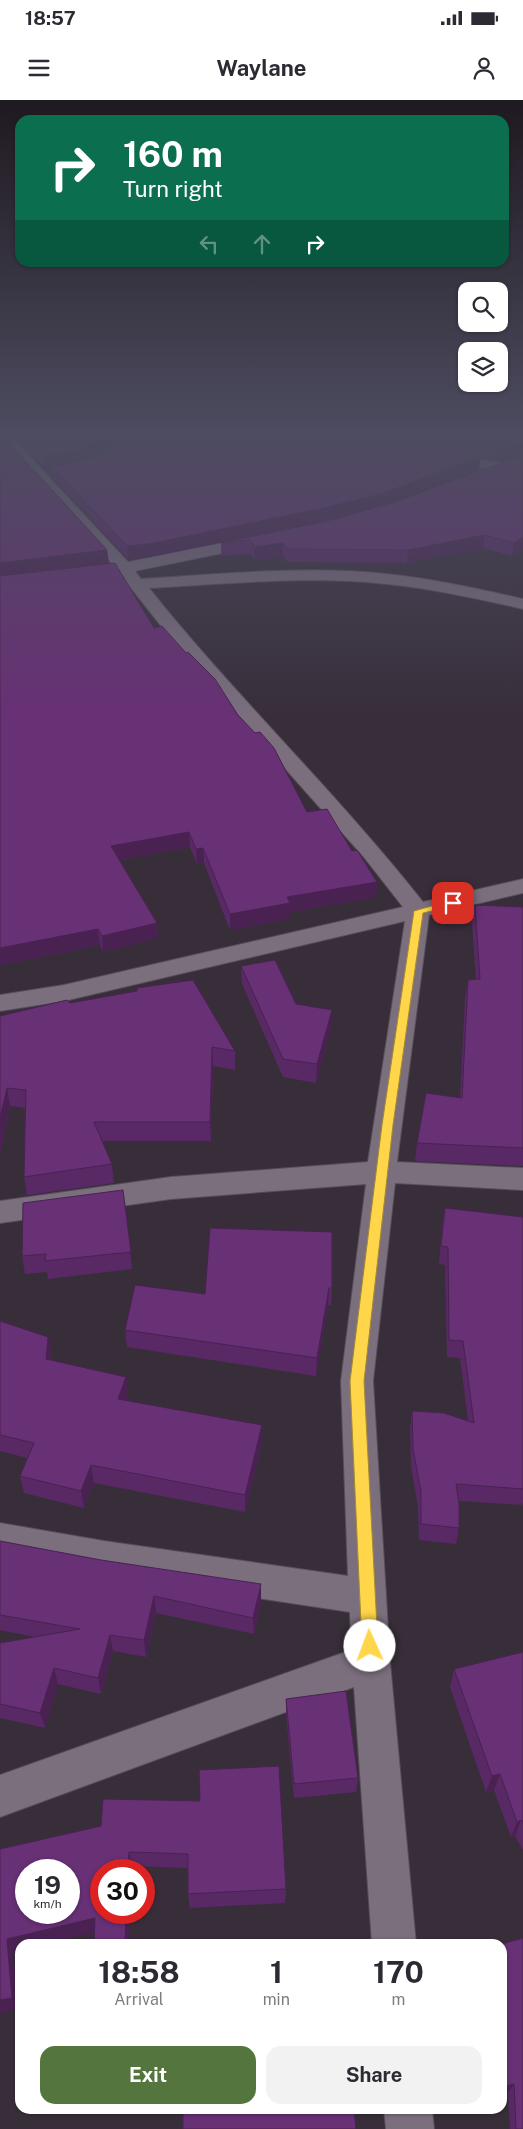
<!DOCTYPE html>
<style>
body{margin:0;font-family:"Public Sans",sans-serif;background:#f2f2f3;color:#2b2b33;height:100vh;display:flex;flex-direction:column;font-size:19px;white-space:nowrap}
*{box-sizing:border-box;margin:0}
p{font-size:16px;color:#7c7c81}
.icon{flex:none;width:28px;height:28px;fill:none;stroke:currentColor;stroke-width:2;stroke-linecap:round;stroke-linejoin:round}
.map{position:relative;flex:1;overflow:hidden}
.details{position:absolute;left:15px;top:1839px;width:492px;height:175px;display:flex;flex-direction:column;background:#fff;border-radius:15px;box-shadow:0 1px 4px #0004}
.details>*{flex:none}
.top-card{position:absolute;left:15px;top:15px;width:494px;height:152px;border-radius:15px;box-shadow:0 1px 4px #0004;background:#0b6e4f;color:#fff;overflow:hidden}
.fabs{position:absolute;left:458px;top:182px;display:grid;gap:10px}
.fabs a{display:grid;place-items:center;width:50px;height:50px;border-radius:10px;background:#fff;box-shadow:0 1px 4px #0004;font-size:25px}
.speed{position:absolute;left:15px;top:1759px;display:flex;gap:10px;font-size:25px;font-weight:700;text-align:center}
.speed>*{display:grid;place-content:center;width:65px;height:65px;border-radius:50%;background:#fff;box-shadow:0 1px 4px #0004;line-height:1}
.speed small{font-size:12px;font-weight:400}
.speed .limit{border:8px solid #d22;background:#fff;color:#111}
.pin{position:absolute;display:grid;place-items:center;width:42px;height:42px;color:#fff;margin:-21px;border-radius:10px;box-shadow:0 2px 8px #0006}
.me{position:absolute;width:55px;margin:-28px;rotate:358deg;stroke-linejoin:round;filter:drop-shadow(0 0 4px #0008)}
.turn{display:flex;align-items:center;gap:18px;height:105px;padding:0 25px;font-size:22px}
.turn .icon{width:65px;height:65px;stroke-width:2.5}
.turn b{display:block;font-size:35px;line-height:42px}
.lanes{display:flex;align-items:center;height:48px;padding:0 25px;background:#0003;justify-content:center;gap:25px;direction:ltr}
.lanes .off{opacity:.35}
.eta{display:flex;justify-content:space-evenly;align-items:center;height:85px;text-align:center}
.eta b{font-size:30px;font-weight:700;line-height:35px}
.primary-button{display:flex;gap:10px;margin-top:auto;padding:10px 25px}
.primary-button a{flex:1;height:58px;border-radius:15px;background:#54753e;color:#fff;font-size:20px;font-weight:700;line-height:58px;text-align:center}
.primary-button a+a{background:#f2f2f3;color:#2b2b33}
.status{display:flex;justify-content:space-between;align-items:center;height:35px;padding:0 25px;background:#fff;direction:ltr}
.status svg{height:14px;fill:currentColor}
header{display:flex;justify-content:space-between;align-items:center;height:65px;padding:0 25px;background:#fff;font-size:22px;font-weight:700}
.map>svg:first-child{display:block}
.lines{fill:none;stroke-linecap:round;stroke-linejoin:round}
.minor-casing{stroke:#564e58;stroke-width:2}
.minor{fill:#7b6f7e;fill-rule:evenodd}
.wall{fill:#592965;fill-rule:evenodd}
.shaded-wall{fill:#492252}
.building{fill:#683075;stroke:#492252;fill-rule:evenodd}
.route{fill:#ffd54a;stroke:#a68a30}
</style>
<div class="status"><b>18:57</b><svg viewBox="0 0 49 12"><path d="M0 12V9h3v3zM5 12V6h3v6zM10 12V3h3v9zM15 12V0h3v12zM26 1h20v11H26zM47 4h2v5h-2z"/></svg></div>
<header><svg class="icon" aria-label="menu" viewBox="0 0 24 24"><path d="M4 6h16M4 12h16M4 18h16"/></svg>Waylane<svg class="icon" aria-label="person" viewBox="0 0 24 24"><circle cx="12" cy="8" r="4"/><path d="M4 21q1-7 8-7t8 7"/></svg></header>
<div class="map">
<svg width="523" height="2029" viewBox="0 0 523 2029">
<rect width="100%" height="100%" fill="#382e3a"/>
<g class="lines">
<g class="minor-casing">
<g id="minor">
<path d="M 0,333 L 8,333 L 128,462 L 257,436 L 265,441 L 257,446 L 135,471 L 141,479 C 216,474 291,467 366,472 C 419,476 471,487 523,499 L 523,509 C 471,497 419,486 366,482 C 294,477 221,484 149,488 C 236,597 337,693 423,802 L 523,779 L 523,793 L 429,815 L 397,1062 L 523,1068 L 523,1090 L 395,1083 L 373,1281 L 390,1562 L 416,1844 L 372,1844 L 354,1587 L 0,1717 L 0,1675 L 351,1550 L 350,1512 L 104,1475 L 0,1457 L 0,1423 L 104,1441 L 348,1476 L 341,1281 L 366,1084 L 171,1099 L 0,1123 L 0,1101 L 171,1077 L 368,1062 L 405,821 L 64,901 L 0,911 L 0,895 L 64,885 L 403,807 L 363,756 L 184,555 L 120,474 L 108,476 L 102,475 L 100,471 L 102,467 L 113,465 L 0,340 Z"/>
<polygon points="442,353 500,363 507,367 500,371 437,360 435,357"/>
<polygon points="384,2009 432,2009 434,2029 386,2029"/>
</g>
</g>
<use href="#minor" class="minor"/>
</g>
<g class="wall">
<polygon points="0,333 107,450 109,464 154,528 238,615 307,712 352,751 377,782 376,797 290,812 290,819 230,830 204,763 197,764 190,747 119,760 157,823 158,838 103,852 100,845 0,865"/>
<path d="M 10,333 L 523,333 L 523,355 L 502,361 L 480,358 L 479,370 L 324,421 L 150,457 L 128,459 L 54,379 L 52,367 L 45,369 ZM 125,337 L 103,353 L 91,359 L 81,361 L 115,339 Z"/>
<polygon points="523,355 523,449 512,456 483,448 407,463 288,462 283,457 255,460 250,454 221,456 221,443 327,421 392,403"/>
<polygon points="475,805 523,807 523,1066 415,1061 417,1043 460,998 465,898 468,880 476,880 472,823"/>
<polygon points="241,866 331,929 316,983 283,977 242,884"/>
<polygon points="137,888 235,951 235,970 213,966 211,1041 102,1041 112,1064 114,1083 27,1095 24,1077 25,1008 10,1006 0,1054 0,916 137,892"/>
<polygon points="123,1090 132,1169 48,1179 47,1172 25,1174 22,1156"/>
<polygon points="445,1108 523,1117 523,1402 522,1405 459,1401 459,1428 456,1444 419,1440 418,1407 411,1366 410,1328 412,1311 468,1321 460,1258 447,1257 445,1165 439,1164 442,1126"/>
<polygon points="332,1188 331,1205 328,1205 316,1276 127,1247 125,1230 205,1194"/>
<polygon points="0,1221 48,1237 52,1255 51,1260 126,1277 128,1296 127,1300 262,1342 245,1412 94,1383 84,1408 24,1393 20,1376 27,1358 0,1351"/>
<polygon points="0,1441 261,1501 254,1534 156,1513 146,1557 113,1551 101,1594 58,1584 45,1628 0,1618 0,1543 35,1537 0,1530"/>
<polygon points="523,1552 523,1750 515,1736 511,1737 494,1690 486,1692 450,1587 454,1569"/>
<polygon points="286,1599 358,1678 356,1692 294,1698 286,1614"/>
<polygon points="103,1699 286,1789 285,1803 190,1808 188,1794 188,1768 132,1766 132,1770 101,1770 94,1832 13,1851 18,1909 0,1749 101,1726"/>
<polygon points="502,1844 523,2029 510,2029 508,1993 502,1994"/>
</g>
<g class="shaded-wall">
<polygon points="105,333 143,333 115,339 81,361 45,369 43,357"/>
<polygon points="375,338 374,350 371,343"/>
<polygon points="523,342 522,354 502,361 503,349"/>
<polygon points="480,357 479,370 380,406 324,421 150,457 128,459 127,446"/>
<polygon points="484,435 483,448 407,463 408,450"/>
<polygon points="523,437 523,449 512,456 514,443"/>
<polygon points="283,443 283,457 255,460 255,447"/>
<polygon points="107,450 109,464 0,476 0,463"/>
<polygon points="189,732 190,747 112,761 111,746"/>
<polygon points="203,748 204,763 197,764 196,749"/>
<polygon points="377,782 376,797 290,812 290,819 230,830 230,814 287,797"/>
<polygon points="157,823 158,838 103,852 102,836"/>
<polygon points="98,829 100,845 0,865 0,848"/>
<polygon points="332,910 331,929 316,983 317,964"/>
<polygon points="212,947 213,966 211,1041 210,1022"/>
<polygon points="7,988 10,1006 0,1054 0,1018"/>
<polygon points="329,1188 328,1205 316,1276 317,1258"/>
<polygon points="48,1237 52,1255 50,1277 46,1259"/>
<polygon points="126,1277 128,1296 120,1317 118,1299"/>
<polygon points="262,1325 262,1342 245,1412 245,1395"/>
<polygon points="91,1365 94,1383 84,1408 81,1391"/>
<polygon points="261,1484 261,1501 254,1534 253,1518"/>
<polygon points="154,1496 156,1513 146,1557 144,1540"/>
<polygon points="110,1535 113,1551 101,1594 98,1578"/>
<polygon points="54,1568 58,1584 45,1628 40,1613"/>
<polygon points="500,1674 494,1690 486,1692 492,1676"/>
<polygon points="521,1720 515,1736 511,1737 517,1722"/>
<polygon points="129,1752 132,1766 132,1770 128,1770"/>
<polygon points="126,1812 130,1812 129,1844 125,1844"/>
<polygon points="95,1818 99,1831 45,1844 20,1844 20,1850 13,1851 18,1909 0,1914 0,1900 7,1839"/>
<polygon points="514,1984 508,1993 502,1994 502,1988 503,1987"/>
</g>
<g class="building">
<polygon points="0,333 107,450 0,463"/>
<polygon points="20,333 105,333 80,349 43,357"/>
<polygon points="142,333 523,333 523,342 503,349 447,340 375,338 371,343 380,349 447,352 480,357 381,394 324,408 149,444 127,446 52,367 91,359 103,353 125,337"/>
<polygon points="523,355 523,437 514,443 484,435 408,450 288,449 283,443 255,447 250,440 221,443 327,421 392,403"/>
<polygon points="115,463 154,528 162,526 186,553 188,552 215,579 238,615 255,633 260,632 274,648 307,712 327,709 352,751 357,750 377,782 287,797 290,803 230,814 203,748 196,749 189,732 111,746 157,823 102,836 98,829 0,848 0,476"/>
<polygon points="475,805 523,807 523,1048 417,1043 426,993 462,998 468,880 480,879"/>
<polygon points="275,860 296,904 332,910 317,964 283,959 241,866"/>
<polygon points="193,880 235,951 212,947 210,1022 94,1022 112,1064 24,1077 26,990 7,988 0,1018 0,916 67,900 70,903 137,891 137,888"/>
<polygon points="123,1090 131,1152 45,1161 46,1154 22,1156 23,1103"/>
<polygon points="445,1108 523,1117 523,1389 456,1384 459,1404 459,1428 421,1424 421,1391 413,1349 412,1311 444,1313 474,1323 463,1241 449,1240 448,1147 441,1146"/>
<polygon points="210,1128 332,1132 332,1188 329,1188 317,1258 125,1230 135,1185 205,1194"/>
<polygon points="0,1221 48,1237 46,1259 126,1277 118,1299 262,1325 245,1395 91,1365 81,1391 20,1376 34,1343 0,1335"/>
<polygon points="0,1441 101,1460 261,1484 253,1518 154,1496 144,1540 110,1535 98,1578 54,1568 40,1613 0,1604 0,1543 80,1529 0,1515"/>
<polygon points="523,1552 523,1723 521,1720 517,1722 500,1674 492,1676 454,1569"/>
<polygon points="346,1591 358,1678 294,1684 286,1599"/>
<path d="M 279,1666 L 286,1789 L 188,1794 L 188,1754 L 129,1752 L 128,1770 L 101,1770 L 101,1812 L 126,1812 L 125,1844 L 94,1844 L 95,1818 L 7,1839 L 12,1898 L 0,1900 L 0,1749 L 101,1726 L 103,1699 L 200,1701 L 199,1670 ZM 26,1770 L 69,1770 L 69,1812 L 26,1812 Z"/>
<polygon points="523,1838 523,2029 516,2029 514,1984 503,1987 502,1984 502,1844"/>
<polygon points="183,2009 354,2009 356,2029 183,2029"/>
</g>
<linearGradient id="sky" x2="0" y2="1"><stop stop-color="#1f1920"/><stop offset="0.54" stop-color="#4d4c60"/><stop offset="1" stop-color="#4d4c60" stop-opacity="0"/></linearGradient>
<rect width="523" height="617" fill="url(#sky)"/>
<polygon class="route" points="453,800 458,803 457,805 423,813 393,1025 364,1281 378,1546 376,1551 370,1553 364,1551 362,1546 350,1281 382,1025 414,811"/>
</svg>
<div class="fabs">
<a><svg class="icon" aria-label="search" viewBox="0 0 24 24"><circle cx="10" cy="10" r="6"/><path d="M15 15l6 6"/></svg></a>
<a><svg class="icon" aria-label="layers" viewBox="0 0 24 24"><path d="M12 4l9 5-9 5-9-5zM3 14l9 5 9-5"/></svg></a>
</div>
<div class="speed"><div>19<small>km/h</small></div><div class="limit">30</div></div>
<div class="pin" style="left:453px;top:803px;background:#d93025"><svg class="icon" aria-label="arrive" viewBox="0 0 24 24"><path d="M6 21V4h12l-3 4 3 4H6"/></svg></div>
<svg class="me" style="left:370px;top:1546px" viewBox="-20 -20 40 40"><circle r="19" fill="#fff"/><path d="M0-13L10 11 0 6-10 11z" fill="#ffd54a"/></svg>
<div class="top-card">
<div class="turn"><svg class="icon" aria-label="right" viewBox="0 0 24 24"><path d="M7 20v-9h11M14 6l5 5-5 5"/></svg><div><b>160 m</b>Turn right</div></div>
<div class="lanes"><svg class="icon off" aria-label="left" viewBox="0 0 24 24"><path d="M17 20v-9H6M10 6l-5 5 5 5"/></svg><svg class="icon off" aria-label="ahead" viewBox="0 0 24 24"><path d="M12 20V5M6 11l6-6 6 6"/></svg><svg class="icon" aria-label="right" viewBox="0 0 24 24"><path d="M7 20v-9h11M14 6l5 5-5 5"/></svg></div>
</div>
<section class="details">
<div class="eta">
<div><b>18:58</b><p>Arrival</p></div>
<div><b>1</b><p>min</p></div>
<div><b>170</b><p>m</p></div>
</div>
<div class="primary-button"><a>Exit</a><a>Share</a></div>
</section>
</div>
